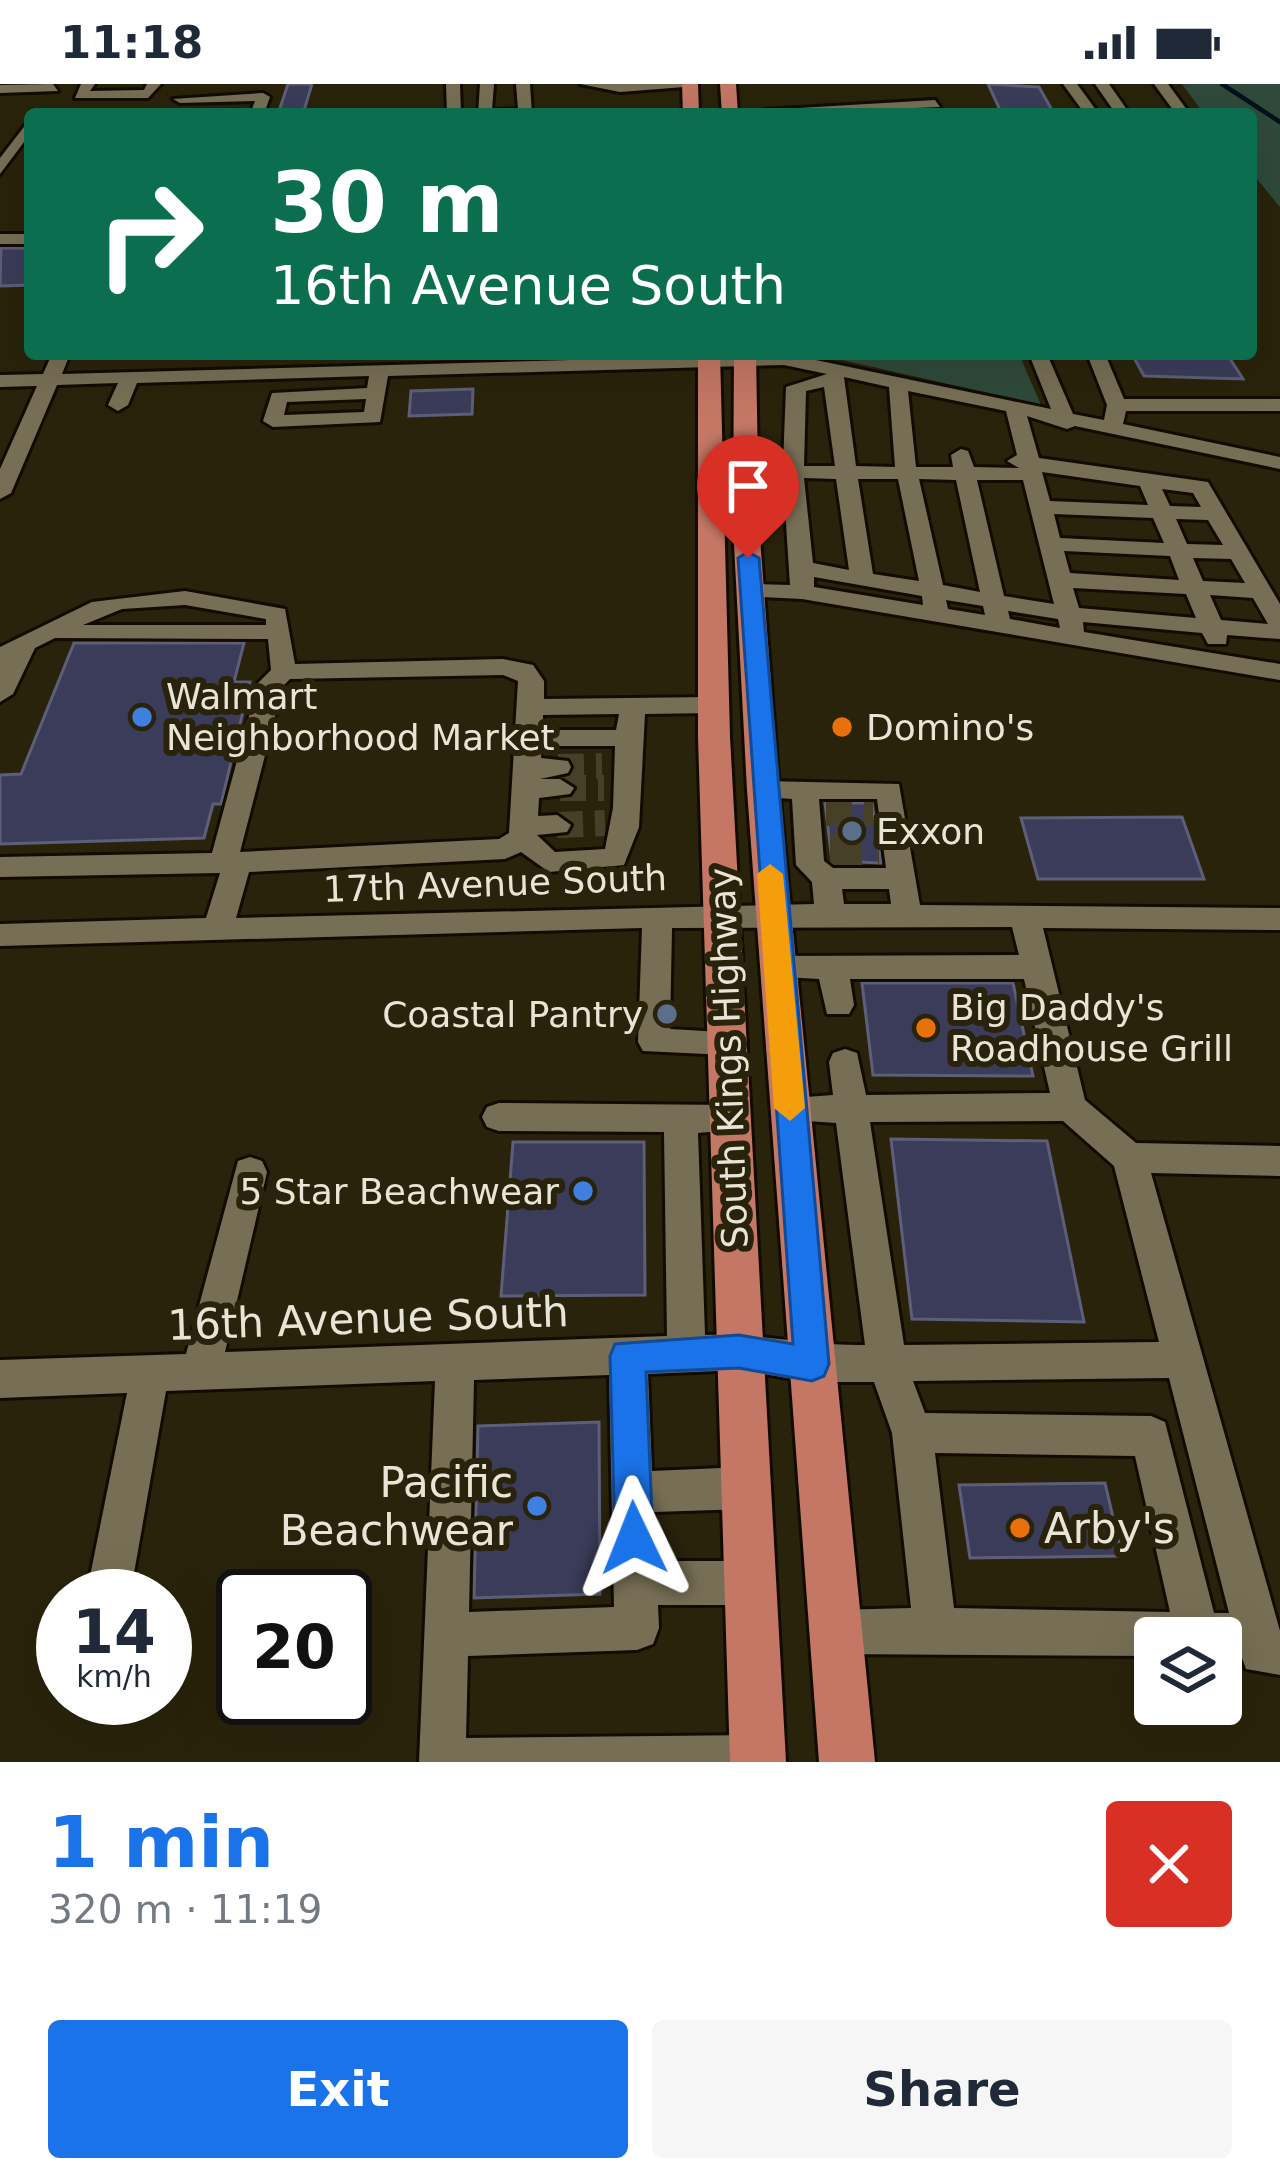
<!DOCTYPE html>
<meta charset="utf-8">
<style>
body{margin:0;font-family:"DejaVu Sans",sans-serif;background:#f6f6f7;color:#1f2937;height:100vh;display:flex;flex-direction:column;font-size:45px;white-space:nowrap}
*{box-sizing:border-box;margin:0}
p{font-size:39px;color:#747a83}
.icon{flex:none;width:66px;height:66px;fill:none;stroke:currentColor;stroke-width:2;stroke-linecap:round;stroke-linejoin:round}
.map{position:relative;height:1678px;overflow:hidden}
.panel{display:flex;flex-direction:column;background:#fff;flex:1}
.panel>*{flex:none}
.guide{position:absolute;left:24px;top:24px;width:1233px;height:252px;border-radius:12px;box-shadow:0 12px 48px #0002;background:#0b6e4f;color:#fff;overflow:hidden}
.tools{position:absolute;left:1134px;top:1533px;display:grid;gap:24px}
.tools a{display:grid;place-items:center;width:108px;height:108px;border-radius:12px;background:#fff;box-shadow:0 12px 48px #0002;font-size:60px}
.speed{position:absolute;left:36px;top:1485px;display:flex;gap:24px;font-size:60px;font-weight:700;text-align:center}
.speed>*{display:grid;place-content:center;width:156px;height:156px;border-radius:50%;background:#fff;box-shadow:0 12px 48px #0002;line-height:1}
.speed small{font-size:30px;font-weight:400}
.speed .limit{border:6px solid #111;border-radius:18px;background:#fff;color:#111}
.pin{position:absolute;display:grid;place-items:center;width:102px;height:102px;color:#fff;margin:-123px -51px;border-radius:50% 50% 50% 0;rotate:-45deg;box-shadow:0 0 12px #0007}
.pin .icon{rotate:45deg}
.me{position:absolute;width:132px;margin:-66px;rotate:358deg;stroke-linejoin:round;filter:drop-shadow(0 0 9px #0008)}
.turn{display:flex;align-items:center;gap:42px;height:252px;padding:0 48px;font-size:54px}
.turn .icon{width:156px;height:156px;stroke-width:2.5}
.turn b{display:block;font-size:84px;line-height:102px}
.round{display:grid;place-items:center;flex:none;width:126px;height:126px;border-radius:12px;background:#f6f6f7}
.summary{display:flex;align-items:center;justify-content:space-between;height:204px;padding:0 48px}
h1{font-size:72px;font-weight:700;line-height:90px;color:#1a73e8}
.primary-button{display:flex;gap:24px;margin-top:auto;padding:24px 48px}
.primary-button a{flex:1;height:138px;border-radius:12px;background:#1a73e8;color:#fff;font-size:48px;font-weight:700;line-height:138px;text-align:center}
.primary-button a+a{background:#f6f6f7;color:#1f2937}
.status{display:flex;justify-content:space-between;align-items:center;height:84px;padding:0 60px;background:#fff;direction:ltr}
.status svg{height:33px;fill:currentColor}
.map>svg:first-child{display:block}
.green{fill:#2f4a3a}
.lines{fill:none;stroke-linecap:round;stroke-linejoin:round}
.stream{stroke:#00121d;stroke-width:4.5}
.building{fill:#3b3c59;stroke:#5d5f78;stroke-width:3}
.minor-tunnel-far1{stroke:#474029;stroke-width:26;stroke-dasharray:26 12;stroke-linecap:butt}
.minor-tunnel{stroke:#474029;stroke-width:32;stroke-dasharray:32 16;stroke-linecap:butt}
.minor-casing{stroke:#120c00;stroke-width:6}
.major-casing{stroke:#120c00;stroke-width:6}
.minor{fill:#776f55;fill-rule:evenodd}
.major{fill:#c47765;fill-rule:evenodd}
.route{fill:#1a73e8;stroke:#114b97;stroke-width:3}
.slow{fill:#f59e0b}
.shop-dot{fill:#3f7fe0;stroke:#2a230b;stroke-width:4.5}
.food-dot{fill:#e8710a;stroke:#2a230b;stroke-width:4.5}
.service-dot{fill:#5c6f8a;stroke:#2a230b;stroke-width:4.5}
.labels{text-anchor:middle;stroke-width:12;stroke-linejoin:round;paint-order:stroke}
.poi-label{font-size:36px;fill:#e9e5d6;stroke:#2a230b;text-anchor:start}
.street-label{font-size:36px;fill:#e9e5d6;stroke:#2a230b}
.near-street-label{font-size:42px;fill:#e9e5d6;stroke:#2a230b}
.near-poi-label{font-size:42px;fill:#e9e5d6;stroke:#2a230b;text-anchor:end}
</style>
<div class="status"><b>11:18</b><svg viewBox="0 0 49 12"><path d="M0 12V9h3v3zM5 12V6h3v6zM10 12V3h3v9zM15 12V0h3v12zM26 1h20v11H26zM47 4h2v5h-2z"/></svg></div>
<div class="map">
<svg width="1280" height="1678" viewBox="0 0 1280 1678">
<rect width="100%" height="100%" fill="#2a230b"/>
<g class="green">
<polygon points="1182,0 1280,0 1280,123 1251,88 1251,30 1204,30"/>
<polygon points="816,270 1019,270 1041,321"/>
</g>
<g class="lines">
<polyline class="stream" points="1222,0 1280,38"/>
</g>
<g class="building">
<polygon points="288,0 312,0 303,30 278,30"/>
<polygon points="988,0 1039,3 1052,26 1000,26"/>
<polygon points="30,164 30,201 0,202 1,164"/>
<polygon points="1132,270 1227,270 1243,295 1144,292"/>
<polygon points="473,305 472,330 409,332 411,307"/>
<polygon points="74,559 244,559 234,598 250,598 221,720 213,720 204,754 0,760 0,691 21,690"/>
<polygon points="825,719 872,719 881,779 832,777"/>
<polygon points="1182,733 1204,795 1038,795 1021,734"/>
<polygon points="862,899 1013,899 1033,992 873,991"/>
<polygon points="891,1055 1047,1057 1084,1238 912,1235"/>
<polygon points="513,1058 644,1058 645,1211 501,1212"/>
<polygon points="599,1338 600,1510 474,1514 478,1342"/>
<polygon points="1105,1399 1122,1472 970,1474 959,1401"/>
</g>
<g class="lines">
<g class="minor-tunnel-far1">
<polyline points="558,683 602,682"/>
<polyline points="560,704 604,704"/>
<polyline points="826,729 873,729"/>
<polyline points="557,741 605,739"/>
</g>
<polyline class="minor-tunnel" points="830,766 879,766"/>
<g class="minor-casing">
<g id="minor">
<polygon points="53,0 58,7 0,9 0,1"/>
<polygon points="81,0 95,0 90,7 144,6 147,0 161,0 148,14 75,14"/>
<polygon points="446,0 460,0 461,30 447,30"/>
<polygon points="480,0 494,0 492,26 518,25 516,0 530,0 532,30 478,30"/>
<polygon points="580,0 695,0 697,2 620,8"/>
<polygon points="1063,0 1077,0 1099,30 1085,30"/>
<polygon points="1095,0 1109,0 1130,30 1116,30"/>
<polygon points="1154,0 1168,0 1190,30 1176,30"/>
<polygon points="263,9 270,13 264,30 250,30 255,17 180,19 173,15"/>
<polygon points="935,16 940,23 758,30 765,26"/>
<polygon points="30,35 30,50 0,90 0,74"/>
<rect x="0" y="150" width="30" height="10"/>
<path d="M 52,270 L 70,270 L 62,290 L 787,270 L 1051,325 L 1029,270 L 1047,270 L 1073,330 L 1104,336 L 1107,321 L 1087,270 L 1105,270 L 1124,315 L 1280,315 L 1280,327 L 1126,327 L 1123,340 L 1280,373 L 1280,385 L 1075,342 L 1067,345 L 1027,332 L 1039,374 L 1208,398 L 1280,520 L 1280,555 L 1227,551 L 1226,560 L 1208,560 L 1202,549 L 1083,538 L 1084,548 L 1280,580 L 1280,596 L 802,515 L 742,512 L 738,507 L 750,500 L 790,501 L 783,394 L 746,392 L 736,386 L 746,380 L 783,381 L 786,303 L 827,290 L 784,281 L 388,292 L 380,338 L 273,343 L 263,337 L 272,309 L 367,304 L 369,292 L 137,299 L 128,321 L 118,327 L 108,321 L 118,299 L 57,301 L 11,409 L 0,415 L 0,385 L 37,302 L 0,303 L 0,291 L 43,290 ZM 844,293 L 889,303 L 895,383 L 856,382 ZM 824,303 L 835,382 L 804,382 L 806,307 ZM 908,307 L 1006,327 L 1017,371 L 1007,377 L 1019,384 L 974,383 L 968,367 L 961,365 L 951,371 L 953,383 L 916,383 ZM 366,315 L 364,328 L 284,331 L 287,318 ZM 1042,388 L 1140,402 L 1148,421 L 1050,417 ZM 804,394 L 836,395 L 849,486 L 813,479 ZM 858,395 L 898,395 L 919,497 L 873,490 ZM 919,395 L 956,396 L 980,508 L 943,501 ZM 977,396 L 1023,396 L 1054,520 L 1004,512 ZM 1162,405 L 1193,409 L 1201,423 L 1170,422 ZM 1054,430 L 1153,434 L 1164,459 L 1060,454 ZM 1176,435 L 1208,436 L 1223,461 L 1187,460 ZM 1064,467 L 1170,472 L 1179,496 L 1070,489 ZM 1193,474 L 1231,475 L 1245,499 L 1203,497 ZM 814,493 L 922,512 L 923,521 L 814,503 ZM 1073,504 L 1186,510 L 1196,534 L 1079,524 ZM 1210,511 L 1253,514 L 1268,540 L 1221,536 ZM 946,516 L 983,522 L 985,531 L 948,525 ZM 1008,527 L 1058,535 L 1060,544 L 1010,535 Z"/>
<path d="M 185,507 L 285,525 L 295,580 L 503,575 L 533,581 L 544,597 L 544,615 L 713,613 L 726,621 L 713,629 L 645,630 L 639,743 L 624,781 L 549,788 L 521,768 L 505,775 L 249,788 L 236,834 L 814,820 L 812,798 L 796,781 L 792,715 L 753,712 L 749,706 L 763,697 L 899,700 L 920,821 L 1280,824 L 1280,846 L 1043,844 L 1085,1016 L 1136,1059 L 1280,1062 L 1280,1092 L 1151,1089 L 1280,1547 L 1280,1591 L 1246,1585 L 1242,1574 L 1221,1574 L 1221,1554 L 1155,1554 L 1155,1572 L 835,1570 L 819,1564 L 813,1548 L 819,1532 L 835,1526 L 911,1524 L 892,1349 L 874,1298 L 812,1298 L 739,1286 L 648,1290 L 652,1387 L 745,1383 L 760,1389 L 766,1404 L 760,1419 L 745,1425 L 654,1428 L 656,1477 L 750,1477 L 765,1484 L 772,1499 L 765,1514 L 750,1521 L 658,1521 L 659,1544 L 653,1560 L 637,1566 L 468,1572 L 466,1654 L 758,1651 L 775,1657 L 780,1678 L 419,1678 L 435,1297 L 166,1307 L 130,1512 L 86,1512 L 127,1309 L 0,1314 L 0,1276 L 186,1270 L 238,1077 L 250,1073 L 262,1077 L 267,1088 L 225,1268 L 667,1252 L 664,1048 L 499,1047 L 487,1043 L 482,1033 L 487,1023 L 499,1019 L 730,1021 L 742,1025 L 747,1035 L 742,1045 L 698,1049 L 705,1251 C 759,1249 811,1262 865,1261 L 836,1039 L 778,1035 L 773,1025 L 778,1015 L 833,1011 L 829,978 L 833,969 L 845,965 L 857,969 L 866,1011 L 1050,1009 L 1024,895 L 850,895 L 854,921 L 849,930 L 827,930 L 819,895 L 767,892 L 763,884 L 767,876 L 778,872 L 1019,871 L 1012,843 L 672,844 L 670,945 L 738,949 L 743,958 L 738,967 L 727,971 L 643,967 L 638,958 L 642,844 L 0,862 L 0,840 L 206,834 L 220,789 L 0,793 L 0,773 L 212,769 L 258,599 L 271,586 L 268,555 L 55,554 L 35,564 L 13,610 L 0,618 L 0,563 L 92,518 ZM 185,521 L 266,535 L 266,541 L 83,541 L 122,525 ZM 503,591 L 518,597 L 509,749 L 499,755 L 240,768 L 283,602 L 290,595 ZM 619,630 L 616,646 L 543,646 L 543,631 ZM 542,662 L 615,662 L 613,724 L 605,765 L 555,768 L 537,751 L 567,748 L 571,741 L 557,731 L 538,732 L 539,714 L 570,710 L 574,704 L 560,695 L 540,695 L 568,689 L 571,683 L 568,677 L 541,674 ZM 819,715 L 877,715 L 886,784 L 833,784 L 824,777 ZM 842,805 L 889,805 L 891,820 L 844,820 ZM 1063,1037 L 1114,1082 L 1159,1258 L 904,1261 L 870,1038 ZM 609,1291 L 614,1523 L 469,1528 L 474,1296 ZM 1169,1294 L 1229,1529 L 1214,1529 L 1165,1338 L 1151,1332 L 925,1329 L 913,1297 ZM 935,1369 L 1135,1372 L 1170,1528 L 954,1524 Z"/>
</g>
</g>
<g class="major-casing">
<g id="major">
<polygon points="682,0 698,0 699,30 683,30"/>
<polygon points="720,0 736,0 738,30 722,30"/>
<polygon points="698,270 720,270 730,653 786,1678 730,1678 698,653"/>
<polygon points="734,270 756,270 759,441 779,706 875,1678 819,1678 747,706 733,441"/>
</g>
</g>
<use href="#minor" class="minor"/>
<use href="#major" class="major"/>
</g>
<polygon class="route" points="748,468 759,474 829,1280 824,1292 812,1297 739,1284 646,1288 653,1454 648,1467 634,1473 620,1467 615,1454 610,1272 615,1260 739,1251 793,1260 738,474"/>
<polygon class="slow" points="770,780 783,790 805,1024 790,1037 774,1024 757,790"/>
<g class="shop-dot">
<circle cx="142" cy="633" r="12"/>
<circle cx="583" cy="1107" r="12"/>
<circle cx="537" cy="1422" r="12"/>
</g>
<g class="food-dot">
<circle cx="842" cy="643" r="12"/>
<circle cx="926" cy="944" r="12"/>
<circle cx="1020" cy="1444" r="12"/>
</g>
<g class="service-dot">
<circle cx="852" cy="747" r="12"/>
<circle cx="667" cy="930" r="12"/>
</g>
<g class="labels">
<g class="poi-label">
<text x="166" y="625">Walmart<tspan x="166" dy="41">Neighborhood Market</tspan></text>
<text x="866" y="656">Domino's</text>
<text x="876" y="760">Exxon</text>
<text x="950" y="936">Big Daddy's<tspan x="950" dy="41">Roadhouse Grill</tspan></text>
<text x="643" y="943" text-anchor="end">Coastal Pantry</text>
<text x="559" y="1120" text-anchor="end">5 Star Beachwear</text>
</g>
<g class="street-label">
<text transform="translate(495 799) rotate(-2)" y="13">17th Avenue South</text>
<text transform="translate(728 974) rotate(-92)" y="13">South Kings Highway</text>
</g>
<g class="near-street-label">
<text transform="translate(368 1234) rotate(-2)" y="15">16th Avenue South</text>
</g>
<g class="near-poi-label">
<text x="513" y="1413">Pacific<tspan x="513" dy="48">Beachwear</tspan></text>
<text x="1044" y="1459" text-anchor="start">Arby's</text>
</g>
</g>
</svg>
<div class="tools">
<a><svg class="icon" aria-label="layers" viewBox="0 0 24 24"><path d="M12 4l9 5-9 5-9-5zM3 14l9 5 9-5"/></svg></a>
</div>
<div class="speed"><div>14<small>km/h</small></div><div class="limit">20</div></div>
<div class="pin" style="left:748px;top:474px;background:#d93025"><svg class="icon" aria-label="arrive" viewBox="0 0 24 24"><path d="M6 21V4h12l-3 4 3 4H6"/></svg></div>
<svg class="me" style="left:634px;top:1454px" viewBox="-20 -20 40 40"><path d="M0-17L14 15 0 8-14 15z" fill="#1a73e8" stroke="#fff" stroke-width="4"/></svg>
<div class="guide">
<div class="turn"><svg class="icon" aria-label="right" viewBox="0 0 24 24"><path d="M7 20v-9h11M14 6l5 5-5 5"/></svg><div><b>30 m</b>16th Avenue South</div></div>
</div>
</div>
<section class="panel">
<div class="summary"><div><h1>1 min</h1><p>320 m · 11:19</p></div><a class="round" style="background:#d93025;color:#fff"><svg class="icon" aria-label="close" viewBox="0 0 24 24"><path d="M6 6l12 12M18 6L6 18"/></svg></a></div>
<div class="primary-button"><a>Exit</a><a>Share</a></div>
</section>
